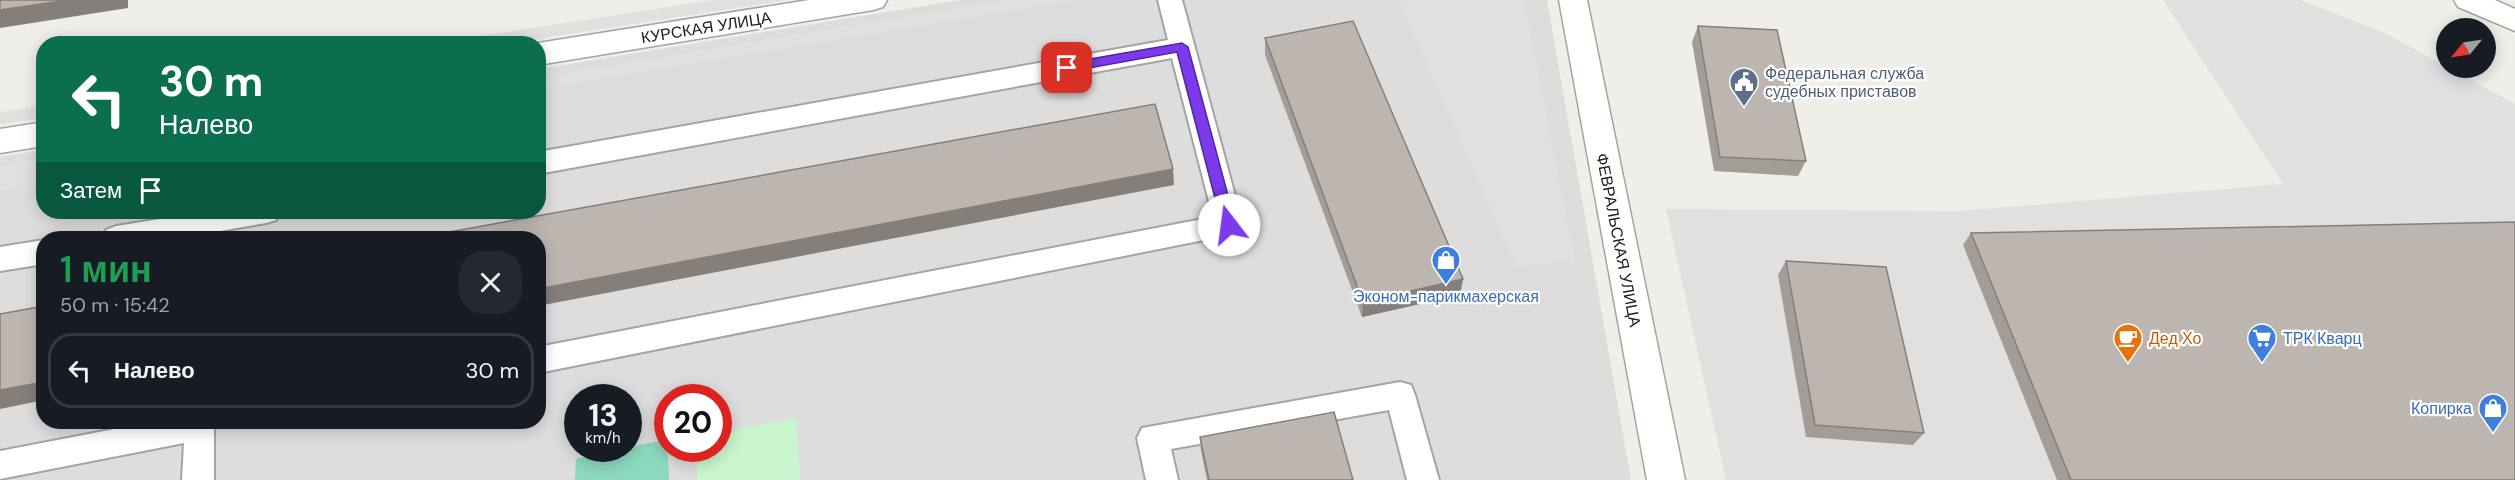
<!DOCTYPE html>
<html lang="ru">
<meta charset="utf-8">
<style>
body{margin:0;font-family:"DM Sans",sans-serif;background:#242831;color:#f1f3f6;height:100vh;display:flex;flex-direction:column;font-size:22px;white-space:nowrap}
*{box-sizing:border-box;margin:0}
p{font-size:20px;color:#9ea1a6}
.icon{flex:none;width:33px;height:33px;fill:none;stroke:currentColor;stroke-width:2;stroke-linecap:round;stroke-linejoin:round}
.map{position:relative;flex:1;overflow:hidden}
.panel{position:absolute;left:36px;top:231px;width:510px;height:198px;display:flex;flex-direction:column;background:#171b24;border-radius:24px;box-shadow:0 3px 15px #0003}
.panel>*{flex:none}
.guide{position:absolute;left:36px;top:36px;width:510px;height:183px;border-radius:24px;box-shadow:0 3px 15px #0003;background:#0b6e4f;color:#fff;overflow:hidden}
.needle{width:39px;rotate:240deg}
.tools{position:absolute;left:2436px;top:18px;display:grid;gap:12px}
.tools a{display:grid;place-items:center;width:60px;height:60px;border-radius:50%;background:#171b24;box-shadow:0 3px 15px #0003;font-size:30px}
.speed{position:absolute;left:564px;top:384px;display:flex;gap:12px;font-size:30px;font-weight:700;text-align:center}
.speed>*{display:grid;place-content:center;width:78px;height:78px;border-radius:50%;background:#171b24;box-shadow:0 3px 15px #0003;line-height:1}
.speed small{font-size:15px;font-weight:400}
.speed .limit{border:9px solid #d22;background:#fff;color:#111}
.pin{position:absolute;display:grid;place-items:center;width:51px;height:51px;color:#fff;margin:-26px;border-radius:12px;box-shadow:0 3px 9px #0006}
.me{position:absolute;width:66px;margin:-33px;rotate:345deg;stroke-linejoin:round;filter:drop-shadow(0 0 4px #0008)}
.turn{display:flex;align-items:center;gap:21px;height:126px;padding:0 24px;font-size:27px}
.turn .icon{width:78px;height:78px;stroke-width:2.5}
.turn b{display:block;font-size:42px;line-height:51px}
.then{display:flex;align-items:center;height:57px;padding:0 24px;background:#0003;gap:12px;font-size:22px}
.round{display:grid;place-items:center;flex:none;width:63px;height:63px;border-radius:24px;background:#242831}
.summary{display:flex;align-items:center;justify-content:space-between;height:102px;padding:0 24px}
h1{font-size:36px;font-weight:600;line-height:45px;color:#1e9e55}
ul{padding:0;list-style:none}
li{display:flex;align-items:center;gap:18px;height:75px;margin:0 12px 9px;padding:0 12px;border:3px solid #363941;border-radius:24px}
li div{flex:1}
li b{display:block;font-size:22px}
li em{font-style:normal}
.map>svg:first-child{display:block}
.residential{fill:#dedddd;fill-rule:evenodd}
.park{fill:#c9f6ce}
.pitch{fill:#8cd9be}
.parking{fill:#e0e0e0}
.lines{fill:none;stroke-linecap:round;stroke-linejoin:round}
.lane-casing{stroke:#a4a4a4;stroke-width:4}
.street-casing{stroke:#a4a4a4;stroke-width:3}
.lane{fill:#fff;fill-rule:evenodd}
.street{fill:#fff;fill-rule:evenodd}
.wall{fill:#a39d97}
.shaded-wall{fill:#847f7b}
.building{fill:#bdb6b0;stroke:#847f7b;stroke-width:1.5}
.route{fill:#7c3aed;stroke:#51269a;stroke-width:1.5}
.labels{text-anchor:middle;stroke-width:4.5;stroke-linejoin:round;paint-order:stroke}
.street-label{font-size:16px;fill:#202020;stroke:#fff}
.service-label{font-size:16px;fill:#4e5e75;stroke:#fff;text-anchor:start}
.shop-label{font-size:16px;fill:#366cbe;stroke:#fff}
.food-label{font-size:16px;fill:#c56008;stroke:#fff;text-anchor:start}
</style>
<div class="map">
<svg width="2515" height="480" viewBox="0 0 2515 480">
<rect width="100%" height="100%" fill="#f0eee8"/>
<path class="residential" d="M 960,0 L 1547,0 L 1631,480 L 0,480 L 0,157 L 43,150 L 44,212 L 538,212 L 539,69 ZM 44,238 L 538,238 L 538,422 L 44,422 ZM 578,398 L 628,398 L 628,448 L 578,448 ZM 668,398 L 718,398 L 718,448 L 668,448 Z"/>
<polygon class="park" points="796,418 800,480 697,480 697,449 718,448 719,433"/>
<polygon class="pitch" points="667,439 669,480 575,480 576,459"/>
<g class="parking">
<polygon points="713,0 787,0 512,43 436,43"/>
<polygon points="1007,0 1074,0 539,89 539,77"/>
<polygon points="1399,0 1524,0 1575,261 1516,266"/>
<polygon points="2163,0 2300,0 2383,32 2515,104 2515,480 1726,480 1666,209 1959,211 2283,184"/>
<polygon points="43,105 43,118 0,124 0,112"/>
<polygon points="43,159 43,183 0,190 0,166"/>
</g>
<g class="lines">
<g class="lane-casing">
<g id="lane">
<polygon points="1158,0 1182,0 1243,225 1239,233 538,373 538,347 1213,217 1172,58 538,174 538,152 1168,40"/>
<polygon points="204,212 280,212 276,220 266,223 179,238 102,238 106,230 116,226"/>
<polygon points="44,240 44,264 0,271 0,247"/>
<polygon points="1400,382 1411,385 1415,395 1439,480 1407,480 1389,410 1171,449 1178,480 1146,480 1137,438 1142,428"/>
<polygon points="151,422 214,422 214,480 182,480 184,443 0,479 0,451"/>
</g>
</g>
<g class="street-casing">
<g id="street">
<polygon points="809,0 887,0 883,7 873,10 538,65 538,43"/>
<polygon points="1559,0 1587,0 1685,480 1647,480"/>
<polygon points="2454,0 2495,0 2515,9 2515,31 2458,7"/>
<polygon points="44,122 44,146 0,153 0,129"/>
</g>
</g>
<use href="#lane" class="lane"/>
<use href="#street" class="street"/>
</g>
<g class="wall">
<polygon points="1698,26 1806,161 1798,176 1714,171 1692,42"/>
<polygon points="1265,38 1463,279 1460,295 1362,317 1265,55"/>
<polygon points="1971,233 2515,480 2057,480 1963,245"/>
<polygon points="1786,261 1924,433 1913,445 1806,437 1778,275"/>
<polygon points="1200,437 1353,480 1207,480 1201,451"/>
</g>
<g class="shaded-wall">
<polygon points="68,0 128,0 128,8 0,28 0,10"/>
<polygon points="1173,169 1174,185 538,306 538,289"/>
<polygon points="1463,279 1460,295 1362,317 1363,302"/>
<polygon points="44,382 44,400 0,409 0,390"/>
</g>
<g class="building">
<polygon points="0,0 68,0 0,10"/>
<polygon points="1353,21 1463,279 1363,302 1265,38"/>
<polygon points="1698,26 1777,30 1806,161 1720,157"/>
<polygon points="1155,104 1173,169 538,289 538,238 416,238"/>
<polygon points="2515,222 2515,480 2071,480 1971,233"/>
<polygon points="1786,261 1886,267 1924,433 1815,425"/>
<polygon points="44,306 44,382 0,390 0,314"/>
<polygon points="1334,412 1353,480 1209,480 1200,437"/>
</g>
<polygon class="route" points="1182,43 1188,47 1236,225 1229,231 1222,225 1177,52 1067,72 1061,68 1067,63"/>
<defs>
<g id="civic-pin" transform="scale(1.5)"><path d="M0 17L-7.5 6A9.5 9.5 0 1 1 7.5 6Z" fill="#5c6f8a" stroke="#fff"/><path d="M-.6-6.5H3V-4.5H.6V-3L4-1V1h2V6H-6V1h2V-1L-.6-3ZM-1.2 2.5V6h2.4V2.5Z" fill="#fff"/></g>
<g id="shop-pin" transform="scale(1.5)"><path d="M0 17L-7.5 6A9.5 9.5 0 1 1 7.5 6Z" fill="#3f7fe0" stroke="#fff"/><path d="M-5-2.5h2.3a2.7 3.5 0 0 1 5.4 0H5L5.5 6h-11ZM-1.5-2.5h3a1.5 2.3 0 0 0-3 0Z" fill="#fff"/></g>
<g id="cafe-pin" transform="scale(1.5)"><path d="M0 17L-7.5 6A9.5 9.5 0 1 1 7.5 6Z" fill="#e8710a" stroke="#fff"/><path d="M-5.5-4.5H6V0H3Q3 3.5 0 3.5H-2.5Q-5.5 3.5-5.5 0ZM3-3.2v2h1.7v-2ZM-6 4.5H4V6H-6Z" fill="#fff"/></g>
<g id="supermarket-pin" transform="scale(1.5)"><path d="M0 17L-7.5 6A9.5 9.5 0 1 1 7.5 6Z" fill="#3f7fe0" stroke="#fff"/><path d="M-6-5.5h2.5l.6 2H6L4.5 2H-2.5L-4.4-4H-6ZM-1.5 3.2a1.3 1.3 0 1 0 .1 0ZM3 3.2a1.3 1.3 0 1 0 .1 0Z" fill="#fff"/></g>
</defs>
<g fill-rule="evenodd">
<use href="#civic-pin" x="1744" y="82"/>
<use href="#shop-pin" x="1446" y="260"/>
<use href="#cafe-pin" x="2128" y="338"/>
<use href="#supermarket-pin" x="2262" y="338"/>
<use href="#shop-pin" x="2493" y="408"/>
</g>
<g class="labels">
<g class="street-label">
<text transform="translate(706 27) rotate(-9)" y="6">КУРСКАЯ УЛИЦА</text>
<text transform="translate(1619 240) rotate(79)" y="6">ФЕВРАЛЬСКАЯ УЛИЦА</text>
</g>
<g class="service-label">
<text x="1765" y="79">Федеральная служба<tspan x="1765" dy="18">судебных приставов</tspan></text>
</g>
<g class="shop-label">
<text x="1446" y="302">Эконом-парикмахерская</text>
<text x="2283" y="344" text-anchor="start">ТРК Кварц</text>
<text x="2472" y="414" text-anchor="end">Копирка</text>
</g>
<g class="food-label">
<text x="2149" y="344">Дед Хо</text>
</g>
</g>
</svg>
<div class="tools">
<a><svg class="needle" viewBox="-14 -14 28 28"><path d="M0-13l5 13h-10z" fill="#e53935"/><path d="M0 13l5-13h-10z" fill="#9ea1a6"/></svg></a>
</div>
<div class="speed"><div>13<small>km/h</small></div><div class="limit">20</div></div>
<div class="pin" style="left:1067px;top:68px;background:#d93025"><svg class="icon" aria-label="arrive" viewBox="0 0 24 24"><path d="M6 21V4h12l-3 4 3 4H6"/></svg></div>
<svg class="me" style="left:1229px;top:225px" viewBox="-20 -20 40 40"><circle r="19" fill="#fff"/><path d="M0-13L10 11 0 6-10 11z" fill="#7c3aed"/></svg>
<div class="guide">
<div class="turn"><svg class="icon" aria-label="left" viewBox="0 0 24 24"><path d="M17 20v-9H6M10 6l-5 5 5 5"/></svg><div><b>30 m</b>Налево</div></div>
<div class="then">Затем<svg class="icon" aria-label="arrive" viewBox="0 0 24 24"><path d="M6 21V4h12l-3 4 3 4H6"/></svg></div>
</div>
<section class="panel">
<div class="summary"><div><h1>1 мин</h1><p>50 m · 15:42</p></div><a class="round"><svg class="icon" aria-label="close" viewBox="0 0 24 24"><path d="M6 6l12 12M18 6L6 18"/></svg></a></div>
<ul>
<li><svg class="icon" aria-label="left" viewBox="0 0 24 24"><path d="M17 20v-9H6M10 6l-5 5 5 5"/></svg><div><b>Налево</b></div><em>30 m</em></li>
</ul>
</section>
</div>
